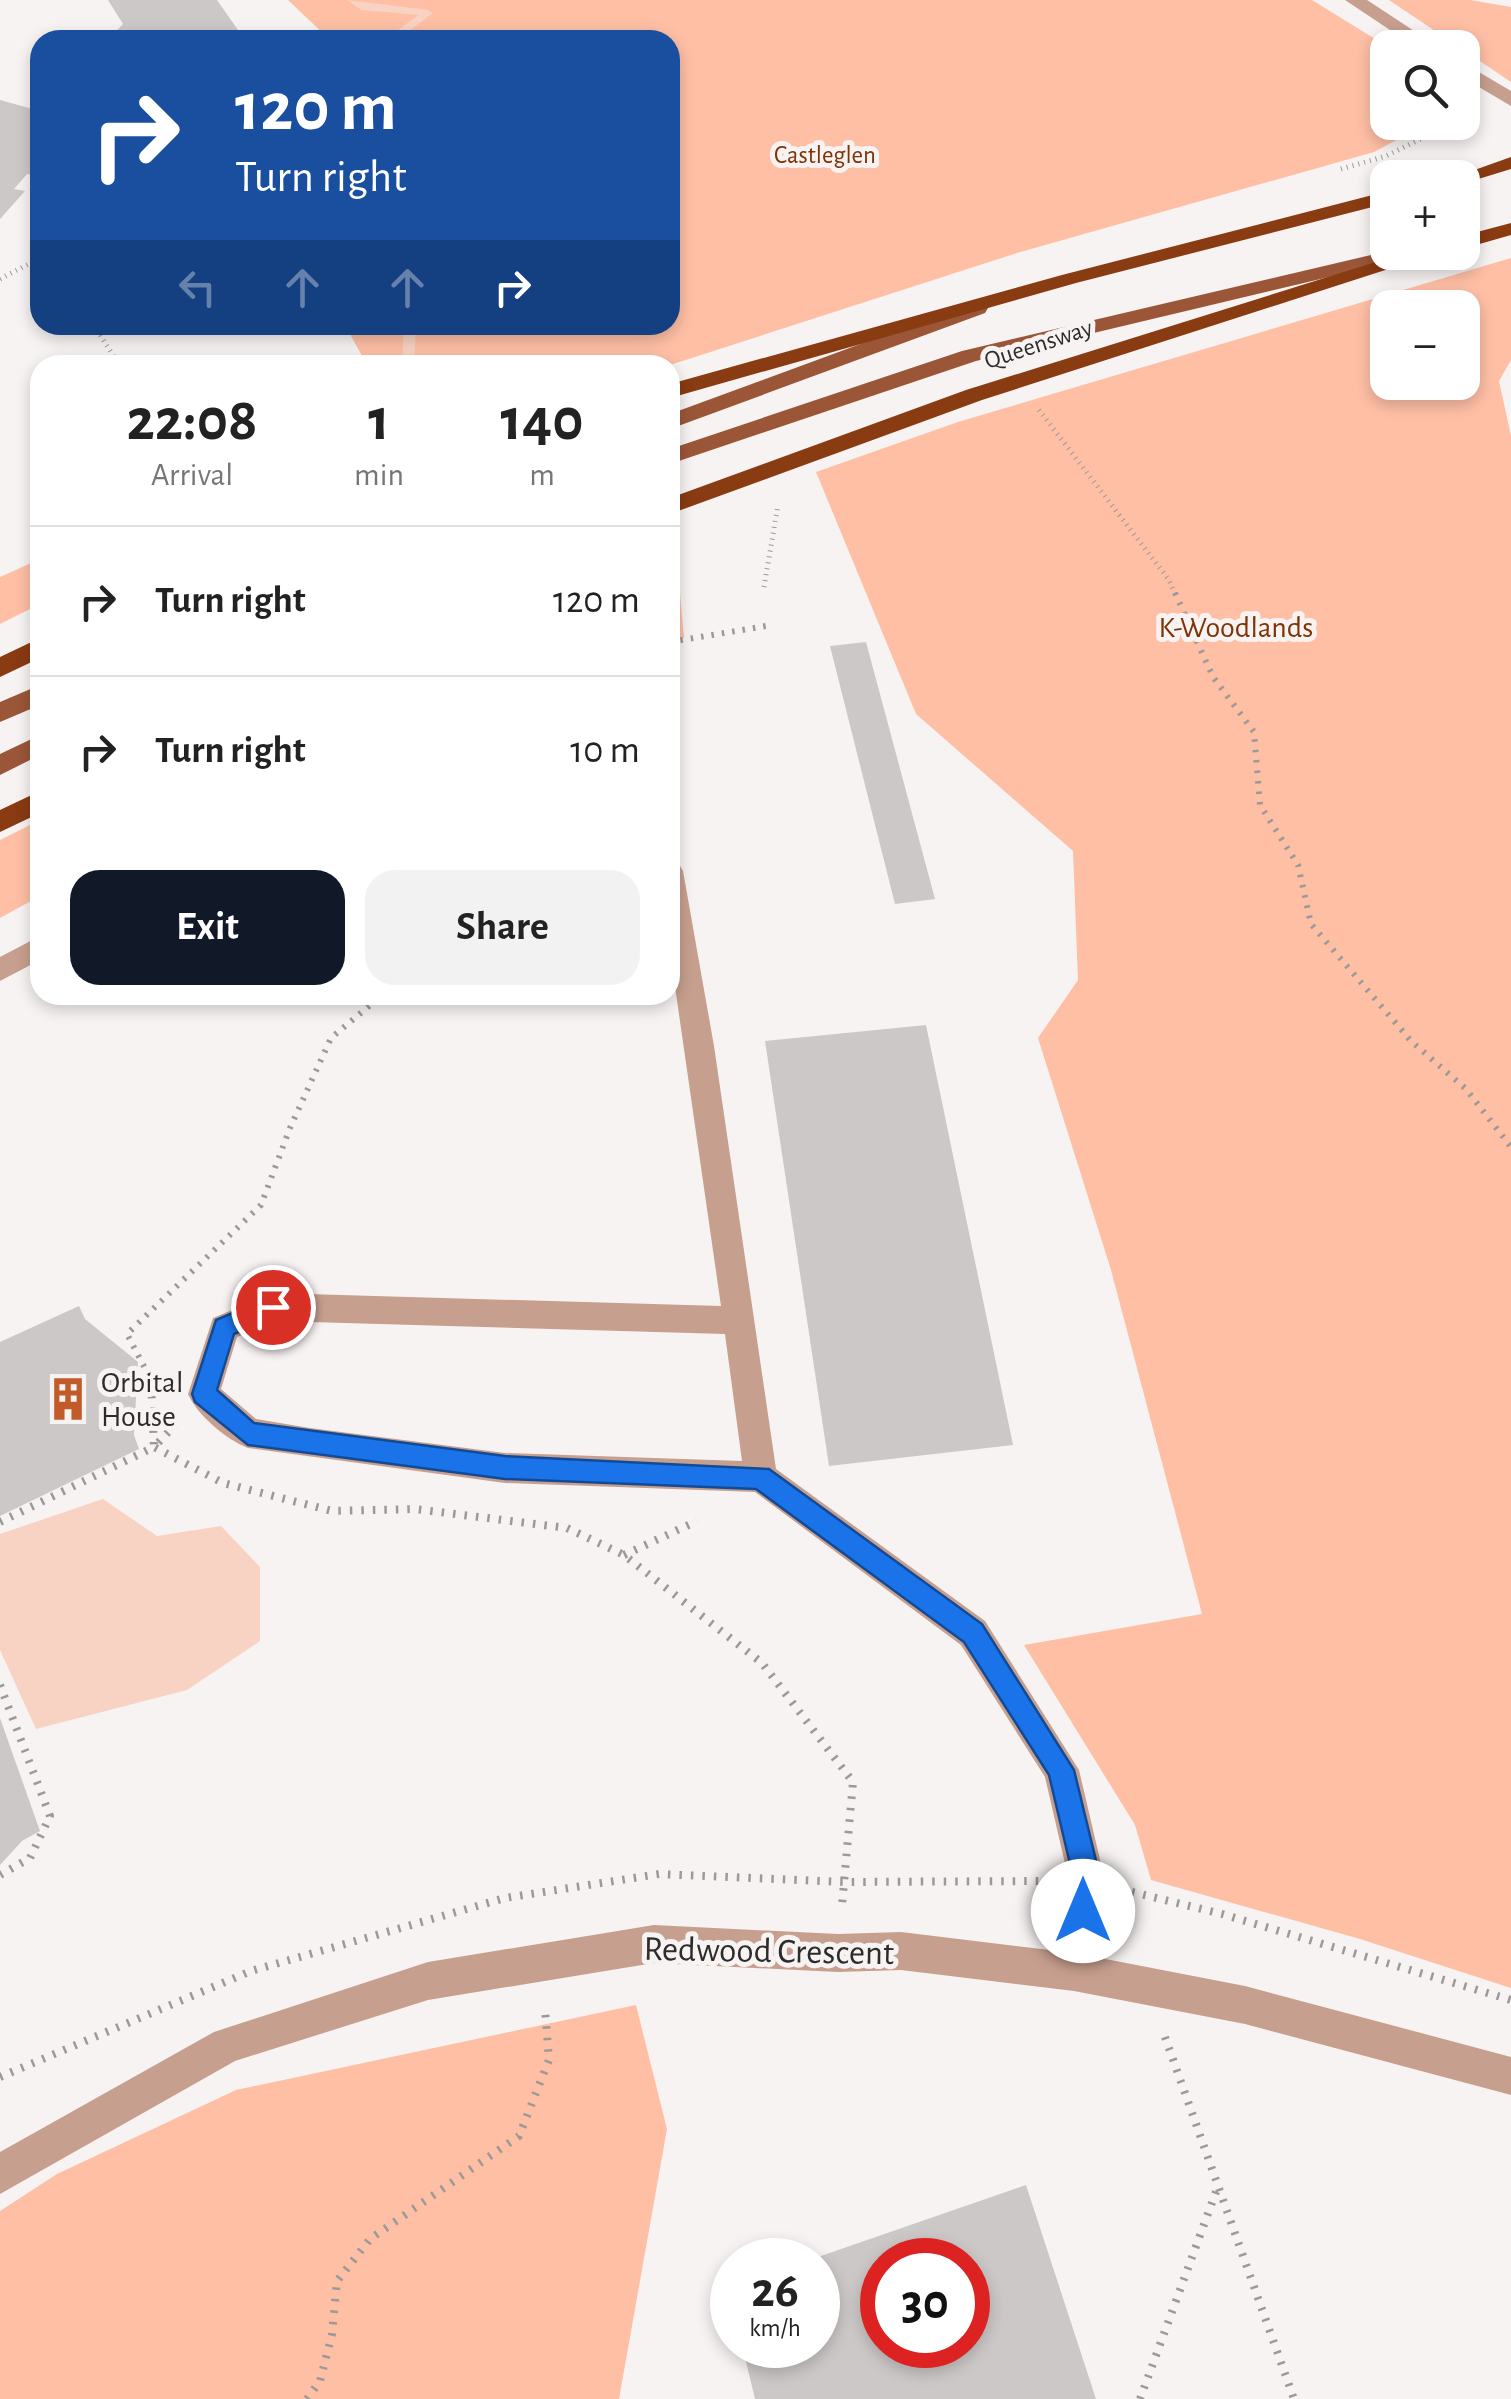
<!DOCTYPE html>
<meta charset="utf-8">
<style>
body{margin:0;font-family:"Alegreya Sans",sans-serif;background:#f2f2f2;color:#222;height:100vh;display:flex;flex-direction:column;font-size:38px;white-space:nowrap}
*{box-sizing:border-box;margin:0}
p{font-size:32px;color:#767676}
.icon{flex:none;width:55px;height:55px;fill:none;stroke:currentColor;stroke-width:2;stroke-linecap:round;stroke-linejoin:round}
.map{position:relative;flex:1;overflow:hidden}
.panel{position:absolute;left:30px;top:355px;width:650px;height:650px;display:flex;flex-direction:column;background:#fff;border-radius:30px;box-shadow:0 5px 15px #0003}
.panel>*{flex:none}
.guide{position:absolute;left:30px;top:30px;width:650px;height:305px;border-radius:30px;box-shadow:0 5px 15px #0003;background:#1a4fa0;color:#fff;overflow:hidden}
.tools{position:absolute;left:1370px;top:30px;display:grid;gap:20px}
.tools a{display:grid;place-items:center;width:110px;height:110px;border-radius:20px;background:#fff;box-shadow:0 5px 15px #0003;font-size:50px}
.speed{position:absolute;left:710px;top:2238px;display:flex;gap:20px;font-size:50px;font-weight:700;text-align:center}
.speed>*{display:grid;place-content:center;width:130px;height:130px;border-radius:50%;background:#fff;box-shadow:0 5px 15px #0003;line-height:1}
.speed small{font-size:25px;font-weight:400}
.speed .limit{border:15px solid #d22;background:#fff;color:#111}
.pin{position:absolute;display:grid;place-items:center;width:85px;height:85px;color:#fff;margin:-42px;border:5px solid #fff;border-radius:50%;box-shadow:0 2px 10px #0007}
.me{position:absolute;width:110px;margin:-55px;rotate:0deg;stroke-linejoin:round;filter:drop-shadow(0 0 8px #0008)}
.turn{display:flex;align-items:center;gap:35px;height:210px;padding:0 40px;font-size:45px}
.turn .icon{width:130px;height:130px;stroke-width:2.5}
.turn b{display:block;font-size:70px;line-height:85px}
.lanes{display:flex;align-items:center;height:95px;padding:0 40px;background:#0003;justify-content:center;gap:50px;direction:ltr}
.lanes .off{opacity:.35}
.eta{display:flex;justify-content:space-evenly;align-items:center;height:170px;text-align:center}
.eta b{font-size:60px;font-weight:700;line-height:70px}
.cta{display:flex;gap:20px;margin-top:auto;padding:20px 40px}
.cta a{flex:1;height:115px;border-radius:30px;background:#111827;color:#fff;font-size:40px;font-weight:700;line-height:115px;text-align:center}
.cta a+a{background:#f2f2f2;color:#222}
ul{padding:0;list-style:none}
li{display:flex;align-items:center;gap:30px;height:150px;padding:0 40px;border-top:2px solid #e0e0e0}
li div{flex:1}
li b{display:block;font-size:38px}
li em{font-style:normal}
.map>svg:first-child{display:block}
.green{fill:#febfa5;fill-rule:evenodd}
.water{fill:#f8d2c2}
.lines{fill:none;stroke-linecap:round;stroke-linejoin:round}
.stream{fill:#f8d2c2;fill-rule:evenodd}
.building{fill:#ccc8c7;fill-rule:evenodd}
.path-far2{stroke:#9c9a99;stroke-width:5;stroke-dasharray:1 5;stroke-linecap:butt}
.path-far1{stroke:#9c9a99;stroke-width:6;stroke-dasharray:2.5 8;stroke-linecap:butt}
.path{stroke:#9c9a99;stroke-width:8;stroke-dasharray:2.5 9;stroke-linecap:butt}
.minor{fill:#c79f8e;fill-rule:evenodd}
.major{fill:#9b5638;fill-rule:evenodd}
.highway{fill:#893b12;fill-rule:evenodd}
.route{fill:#1a73e8;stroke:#114b97;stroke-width:2.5}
.labels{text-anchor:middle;stroke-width:10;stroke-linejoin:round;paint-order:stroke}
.far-park-label{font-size:25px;fill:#803205;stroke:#f7f3f2}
.far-street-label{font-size:25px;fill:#2d2c2b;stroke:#f7f3f2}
.park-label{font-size:30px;fill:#803205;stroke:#f7f3f2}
.poi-label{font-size:30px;fill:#2d2c2b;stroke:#f7f3f2;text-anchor:start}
.near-street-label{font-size:35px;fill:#2d2c2b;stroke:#f7f3f2}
</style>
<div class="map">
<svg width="1511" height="2399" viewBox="0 0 1511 2399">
<rect width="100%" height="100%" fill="#f7f3f2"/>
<g class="green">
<polygon points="288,0 1312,0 1388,47 1388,122 1428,123 1374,152 1017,253 670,365 367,365 345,325 670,325 670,40 330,40"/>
<polygon points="1389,0 1470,0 1511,7 1511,82"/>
<path d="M 1511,258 L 1511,360 L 1499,381 L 1511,436 L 1511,1988 L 1360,1939 L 1151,1880 L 1135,1825 L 1024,1645 L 1202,1614 L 1111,1270 L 1038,1038 L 1078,980 L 1073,851 L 916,714 L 816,472 L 958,422 ZM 1388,308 L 1462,308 L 1462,382 L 1388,382 Z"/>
<polygon points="674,527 684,638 670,640 670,528"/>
<polygon points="40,559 40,604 0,624 0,577"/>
<polygon points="40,820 40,896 0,918 0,840"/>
<polygon points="636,2005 667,2129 619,2399 0,2399 0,2211 57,2174 236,2090"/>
</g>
<polygon class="water" points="103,1499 157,1536 221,1526 260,1567 260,1641 187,1690 36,1729 0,1650 0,1534"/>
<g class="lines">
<g class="stream">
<polygon points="347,0 428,10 433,13 397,40 385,40 418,15 361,10"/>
<polygon points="404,325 416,325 414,365 402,365"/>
</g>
</g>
<g class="building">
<polygon points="108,0 217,0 245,40 108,40 123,24"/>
<polygon points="0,100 40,111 40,176 27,174 14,189 25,191 0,219"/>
<polygon points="866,642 935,899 895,904 830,646"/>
<polygon points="926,1025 1013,1445 829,1466 765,1041"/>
<polygon points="79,1306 85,1319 138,1362 134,1435 139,1449 0,1516 0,1342"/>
<polygon points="0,1718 40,1831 22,1841 0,1865"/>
<path d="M 1026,2185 L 1096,2399 L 755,2399 L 742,2345 L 818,2345 L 818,2257 ZM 882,2260 L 968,2260 L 968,2345 L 882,2345 Z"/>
</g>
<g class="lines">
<g class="path-far2">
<polyline points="1341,169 1386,156 1455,122"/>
<polyline points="0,279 40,258"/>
<polyline points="94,325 119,365"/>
<polyline points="1039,410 1169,580 1176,596"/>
<polyline points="670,571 672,596"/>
<polyline points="764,587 778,505"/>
</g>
<g class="path-far1">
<polyline points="672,593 675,642"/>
<polyline points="1175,593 1213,677 1254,732 1260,805 1298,865 1311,924 1411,1041 1466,1089 1511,1147"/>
<polyline points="670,642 772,625"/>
<polyline points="149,1376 127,1334 261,1205 290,1128 331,1038 382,995"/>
</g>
<g class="path">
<polyline points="147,1374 151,1381 154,1447 175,1425"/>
<polyline points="0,1522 154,1447 223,1483 332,1511 415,1509 567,1528 624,1555 762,1663 853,1782 842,1905"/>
<polyline points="624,1555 697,1521"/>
<polyline points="0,1685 50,1816 30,1858 0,1875"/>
<polyline points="1132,1892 1222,1914 1511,2000"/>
<polyline points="1165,2037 1294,2399"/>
<polyline points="0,2077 251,1971 505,1898 659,1874 844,1882 1041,1881"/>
<polyline points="307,2399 320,2381 332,2334 337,2281 370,2239 519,2136 549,2060 545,2009"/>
<polyline points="1140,2399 1217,2189"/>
</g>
<g class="minor">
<polygon points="1345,0 1367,0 1440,48 1417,48"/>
<polygon points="1462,62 1511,91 1511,106 1462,77"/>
<path d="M 670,861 L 679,864 L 683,871 L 714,1046 L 776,1469 L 985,1621 L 1079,1770 L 1105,1881 L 1095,1957 L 1245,1986 L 1511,2057 L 1511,2095 L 1245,2024 L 1074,1991 L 901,1970 L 838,1972 L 654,1963 L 428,2000 L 235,2061 L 0,2194 L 0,2152 L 214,2032 L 428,1962 L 654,1925 L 838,1934 L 901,1932 L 1058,1951 L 1069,1881 L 1045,1777 L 961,1645 L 755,1492 L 505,1483 L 248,1448 C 227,1440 197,1415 188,1394 L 213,1318 L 273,1293 L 721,1306 L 670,952 ZM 275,1321 L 725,1334 L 742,1461 L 505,1453 L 310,1428 L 256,1419 L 221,1389 L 237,1337 Z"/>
<polygon points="40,936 40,960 0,981 0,957"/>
</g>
<g class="major">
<polygon points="1388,251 1419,252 1409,258 976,361 670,464 670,449 962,351"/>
<polygon points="977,301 988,308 985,313 670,429 670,414"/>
<polygon points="40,685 40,705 0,722 0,702"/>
<polygon points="40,735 40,755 0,775 0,754"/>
</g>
<g class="highway">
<polygon points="1511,157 1511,169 1462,184 1462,178 1452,178"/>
<polygon points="1388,191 1388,203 1076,283 670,398 670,384 1062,275"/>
<polygon points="1511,223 1511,235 1462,249 1462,236"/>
<polygon points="1408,252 1441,252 982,400 670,514 670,498 966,390"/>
<polygon points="40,638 40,658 0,677 0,657"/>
<polygon points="40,791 40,813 0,832 0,810"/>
</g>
</g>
<polygon class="route" points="273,1296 281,1299 285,1307 281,1314 234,1334 217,1390 254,1423 505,1456 769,1469 982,1624 1074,1770 1101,1881 1093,1921 1083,1925 1073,1921 1069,1911 1074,1881 1049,1775 964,1642 756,1489 505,1479 248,1445 195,1402 192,1394 216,1320"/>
<defs>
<g id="building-bare" transform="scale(3.45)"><path d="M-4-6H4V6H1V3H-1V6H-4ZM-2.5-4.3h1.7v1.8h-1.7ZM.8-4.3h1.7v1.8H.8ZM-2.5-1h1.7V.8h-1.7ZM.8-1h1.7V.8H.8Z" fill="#c15b2a" stroke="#f7f3f2" stroke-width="2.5" paint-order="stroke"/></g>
</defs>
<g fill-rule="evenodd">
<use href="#building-bare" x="68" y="1399"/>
</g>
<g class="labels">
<g class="far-park-label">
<text x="825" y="163">Castleglen</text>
</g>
<g class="far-street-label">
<text transform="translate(1038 343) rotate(-18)" y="9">Queensway</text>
</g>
<g class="park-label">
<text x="1236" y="637">K-Woodlands</text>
</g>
<g class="poi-label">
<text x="101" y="1392">Orbital<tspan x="101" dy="34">House</tspan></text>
</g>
<g class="near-street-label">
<text transform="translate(769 1950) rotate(1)" y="12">Redwood Crescent</text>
</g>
</g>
</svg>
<div class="tools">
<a><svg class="icon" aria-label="search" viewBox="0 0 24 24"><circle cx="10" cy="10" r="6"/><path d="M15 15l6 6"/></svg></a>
<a>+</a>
<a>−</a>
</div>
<div class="speed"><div>26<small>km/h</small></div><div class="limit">30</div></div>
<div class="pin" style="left:273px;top:1307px;background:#d93025"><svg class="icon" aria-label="arrive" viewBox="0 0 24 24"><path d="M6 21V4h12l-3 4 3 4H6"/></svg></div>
<svg class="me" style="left:1083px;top:1911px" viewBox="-20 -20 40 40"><circle r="19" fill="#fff"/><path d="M0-13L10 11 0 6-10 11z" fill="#1a73e8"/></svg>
<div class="guide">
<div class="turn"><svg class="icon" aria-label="right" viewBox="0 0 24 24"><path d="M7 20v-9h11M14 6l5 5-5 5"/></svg><div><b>120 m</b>Turn right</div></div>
<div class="lanes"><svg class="icon off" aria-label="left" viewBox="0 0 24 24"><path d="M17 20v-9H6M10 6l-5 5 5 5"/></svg><svg class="icon off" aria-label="ahead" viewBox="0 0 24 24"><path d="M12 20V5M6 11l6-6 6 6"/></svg><svg class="icon off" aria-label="ahead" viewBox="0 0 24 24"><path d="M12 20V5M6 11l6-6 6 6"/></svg><svg class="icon" aria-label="right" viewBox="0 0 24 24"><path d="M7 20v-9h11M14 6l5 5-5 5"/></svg></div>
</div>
<section class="panel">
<div class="eta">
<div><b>22:08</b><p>Arrival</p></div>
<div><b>1</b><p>min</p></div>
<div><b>140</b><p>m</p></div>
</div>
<ul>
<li><svg class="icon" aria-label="right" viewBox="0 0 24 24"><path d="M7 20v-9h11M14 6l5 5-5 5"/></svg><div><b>Turn right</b></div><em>120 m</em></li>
<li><svg class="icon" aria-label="right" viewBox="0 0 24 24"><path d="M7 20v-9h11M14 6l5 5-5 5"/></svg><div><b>Turn right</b></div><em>10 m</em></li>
</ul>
<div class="cta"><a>Exit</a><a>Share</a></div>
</section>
</div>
